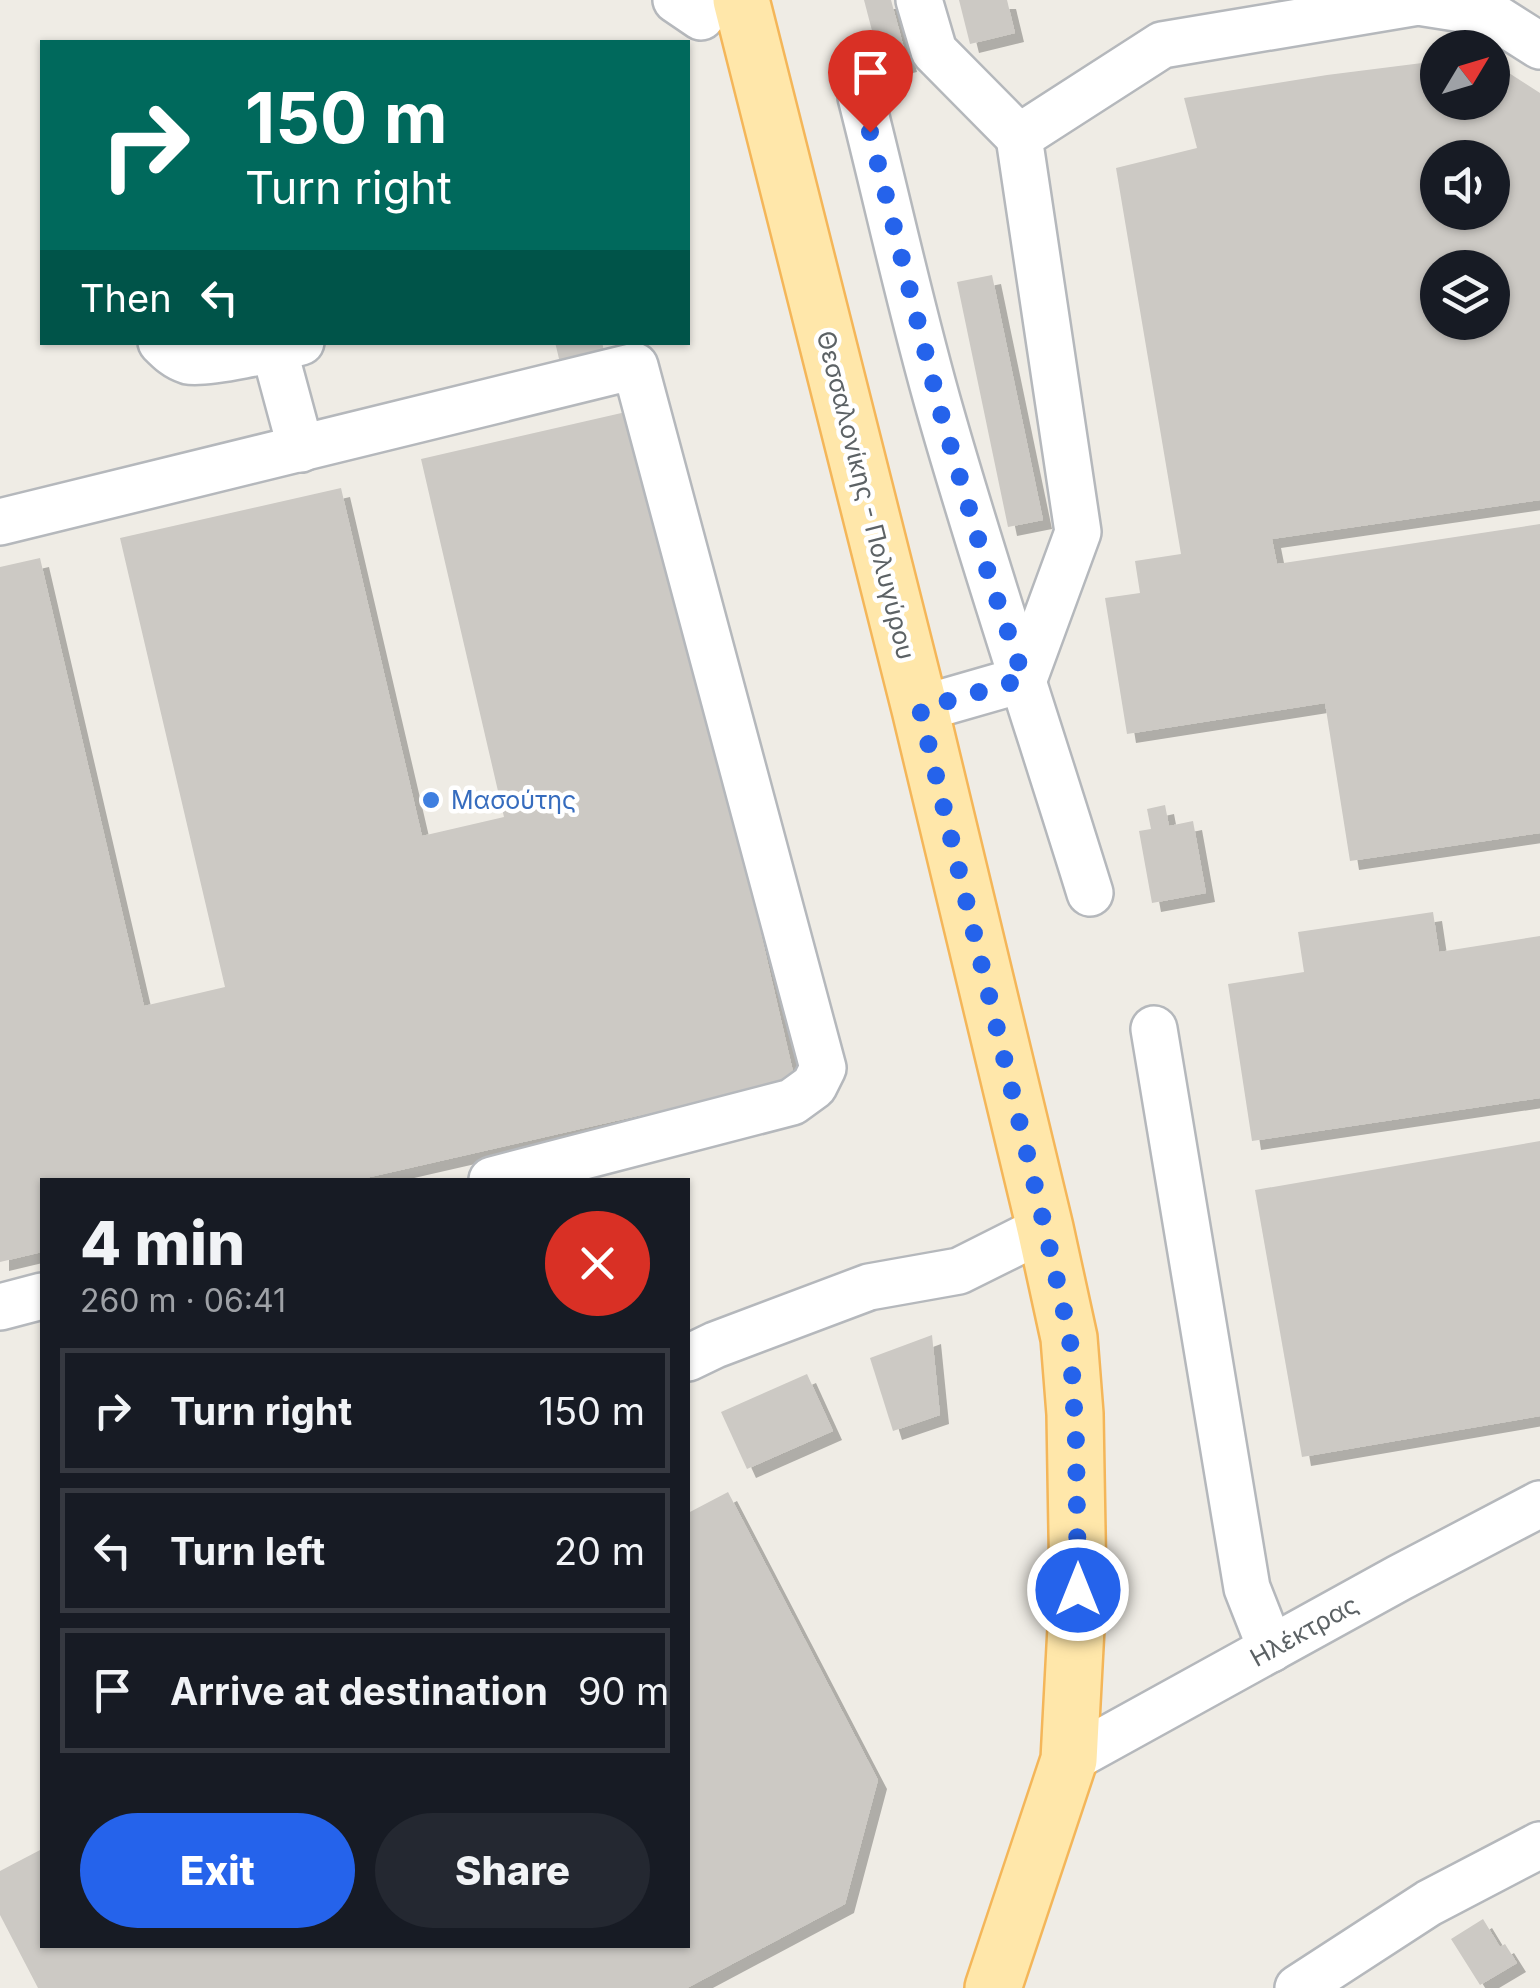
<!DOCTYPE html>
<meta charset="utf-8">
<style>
body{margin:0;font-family:Inter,sans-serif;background:#242831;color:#f1f3f6;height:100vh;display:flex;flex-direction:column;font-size:38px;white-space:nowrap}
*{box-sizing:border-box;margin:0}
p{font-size:32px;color:#9ea1a6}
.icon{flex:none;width:55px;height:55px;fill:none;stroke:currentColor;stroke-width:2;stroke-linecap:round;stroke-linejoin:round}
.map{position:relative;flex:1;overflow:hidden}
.sheet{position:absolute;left:40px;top:1178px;width:650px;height:770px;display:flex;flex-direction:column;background:#171b24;border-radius:0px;box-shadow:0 2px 8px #0004}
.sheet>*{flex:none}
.banner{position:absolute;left:40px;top:40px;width:650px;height:305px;border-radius:0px;box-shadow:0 2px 8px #0004;background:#00695c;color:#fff;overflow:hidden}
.needle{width:65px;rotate:52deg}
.buttons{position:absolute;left:1420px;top:30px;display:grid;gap:20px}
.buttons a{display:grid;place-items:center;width:90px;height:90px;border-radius:50%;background:#171b24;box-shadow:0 2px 8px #0004;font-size:50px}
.pin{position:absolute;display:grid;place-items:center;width:85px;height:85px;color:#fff;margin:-102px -42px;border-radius:50% 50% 50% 0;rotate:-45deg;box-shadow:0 0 10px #0007}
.pin .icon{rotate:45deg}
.me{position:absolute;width:110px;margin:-55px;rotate:0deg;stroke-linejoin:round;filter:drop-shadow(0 0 8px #0008)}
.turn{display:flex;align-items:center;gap:35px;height:210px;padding:0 40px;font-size:45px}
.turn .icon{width:130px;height:130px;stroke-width:2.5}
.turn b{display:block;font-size:70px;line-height:85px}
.then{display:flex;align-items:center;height:95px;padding:0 40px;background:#0003;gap:20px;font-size:38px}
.round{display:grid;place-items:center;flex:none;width:105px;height:105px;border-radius:52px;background:#242831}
.summary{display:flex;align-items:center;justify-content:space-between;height:170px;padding:0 40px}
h1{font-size:60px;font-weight:800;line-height:75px}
.cta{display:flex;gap:20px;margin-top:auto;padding:20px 40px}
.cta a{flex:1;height:115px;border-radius:60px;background:#2563eb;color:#fff;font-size:40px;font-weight:800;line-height:115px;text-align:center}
.cta a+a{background:#242831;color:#f1f3f6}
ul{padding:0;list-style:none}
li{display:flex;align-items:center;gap:30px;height:125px;margin:0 20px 15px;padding:0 20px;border:5px solid #363941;border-radius:0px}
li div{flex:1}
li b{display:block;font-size:38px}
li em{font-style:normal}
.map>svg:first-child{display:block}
.building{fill:#ccc9c4;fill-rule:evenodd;filter:url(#shadow)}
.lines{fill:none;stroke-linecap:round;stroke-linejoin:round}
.minor-casing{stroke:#b5b8bc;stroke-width:50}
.major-casing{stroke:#f4b659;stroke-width:60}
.minor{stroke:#fff;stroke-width:45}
.major{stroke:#ffe7aa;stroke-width:55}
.route{stroke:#2563eb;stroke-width:18;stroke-dasharray:0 32.4}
.shop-dot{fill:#3f7fe0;stroke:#fff;stroke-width:4}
.labels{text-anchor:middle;stroke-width:9;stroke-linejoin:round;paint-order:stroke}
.street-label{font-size:25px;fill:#5c6265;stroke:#fff}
.shop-label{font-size:25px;fill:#366cbe;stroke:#fff;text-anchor:start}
</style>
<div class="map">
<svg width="1540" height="1988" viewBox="0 0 1540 1988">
<defs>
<filter id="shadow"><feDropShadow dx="9" dy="9" stdDeviation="0" flood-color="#0004"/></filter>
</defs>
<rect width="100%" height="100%" fill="#efece5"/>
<g class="building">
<polygon points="864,0 891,0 908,63 882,69"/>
<polygon points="959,0 1007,0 1015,33 970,44"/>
<path d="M 1438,61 L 1438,102 L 1492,102 L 1492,62 L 1540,93 L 1540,500 L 1272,539 L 1277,564 L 1540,524 L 1540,833 L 1350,861 L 1325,703 L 1127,734 L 1105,598 L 1140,593 L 1135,561 L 1181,554 L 1116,168 L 1197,148 L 1184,98 L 1327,75 ZM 1438,158 L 1492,158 L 1492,212 L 1438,212 ZM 1438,268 L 1492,268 L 1492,322 L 1438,322 Z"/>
<polygon points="992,275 1043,520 1008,527 957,282"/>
<polygon points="555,342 602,342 604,351 560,363"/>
<polygon points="639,409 795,1080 357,1180 42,1180 42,1252 0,1262 0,567 40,558 144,1006 225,987 120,538 341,488 422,836 504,817 421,459"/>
<polygon points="1165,805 1169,826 1193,821 1206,893 1152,903 1139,831 1151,829 1147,809"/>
<polygon points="1433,912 1439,952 1540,936 1540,1098 1252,1141 1228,984 1304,972 1298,932"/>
<polygon points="1540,1141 1540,1416 1302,1457 1255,1190"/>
<polygon points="932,1335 940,1415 893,1431 870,1358"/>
<polygon points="807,1374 833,1431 747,1469 721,1412"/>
<polygon points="728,1492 878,1780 845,1904 687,1988 38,1988 0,1915 0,1871 42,1849 42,1945 688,1945 688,1513"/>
<polygon points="1483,1919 1500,1947 1505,1944 1517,1963 1480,1985 1451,1939"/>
</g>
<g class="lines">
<g class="minor-casing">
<g id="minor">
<polyline points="676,0 701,17"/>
<polyline points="919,0 934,51 1019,137"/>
<path d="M 861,97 C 888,203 911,310 941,414 C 987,575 1041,734 1090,893"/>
<path d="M 161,342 C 170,351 176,357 188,361 C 206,365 279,348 301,342"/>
<polyline points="274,349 301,449"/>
<polyline points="0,522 635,366 823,1068 814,1086 792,1102 492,1180"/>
<polyline points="920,709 1024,679 1078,532 1019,137 1162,45 1418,2 1488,13 1540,46"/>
<polyline points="1154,1029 1247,1588 1271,1649"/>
<polyline points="0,1307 42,1296"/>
<polyline points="688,1358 715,1345 869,1287 959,1271 1045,1228"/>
<polyline points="1069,1760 1399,1578 1540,1504"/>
<polyline points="1298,1988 1429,1903 1540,1845"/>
</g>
</g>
<g class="major-casing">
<polyline id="major" points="741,0 920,709 1045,1228 1069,1338 1075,1414 1078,1590 1069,1760 993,1988"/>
</g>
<use href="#minor" class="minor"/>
<use href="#major" class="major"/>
</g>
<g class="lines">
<polyline class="route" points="870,132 940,410 989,576 1024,679 920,709 1045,1228 1070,1338 1076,1442 1078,1590"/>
</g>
<circle class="shop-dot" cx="431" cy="800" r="10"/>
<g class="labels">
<g class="street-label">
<text transform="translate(866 495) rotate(76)" y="9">Θεσσαλονίκης - Πολυγύρου</text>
<text transform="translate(1304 1631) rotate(-29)" y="9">Ηλέκτρας</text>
</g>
<g class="shop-label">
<text x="451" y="809">Μασούτης</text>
</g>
</g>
</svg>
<div class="buttons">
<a><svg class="needle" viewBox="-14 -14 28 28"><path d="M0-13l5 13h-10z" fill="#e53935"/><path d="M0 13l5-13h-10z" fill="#9ea1a6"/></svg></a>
<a><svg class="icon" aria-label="sound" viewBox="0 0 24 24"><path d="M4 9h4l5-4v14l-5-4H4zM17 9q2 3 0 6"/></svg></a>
<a><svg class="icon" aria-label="layers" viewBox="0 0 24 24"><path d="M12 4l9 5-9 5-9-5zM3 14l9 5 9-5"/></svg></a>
</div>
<div class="pin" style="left:870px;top:132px;background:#d93025"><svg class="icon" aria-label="arrive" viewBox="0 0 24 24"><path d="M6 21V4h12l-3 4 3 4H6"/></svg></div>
<svg class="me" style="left:1078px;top:1590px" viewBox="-20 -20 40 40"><circle r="17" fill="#2563eb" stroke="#fff" stroke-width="3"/><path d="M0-11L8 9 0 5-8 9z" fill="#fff"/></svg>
<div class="banner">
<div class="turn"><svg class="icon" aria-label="right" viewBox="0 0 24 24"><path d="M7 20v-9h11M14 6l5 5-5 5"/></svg><div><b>150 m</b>Turn right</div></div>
<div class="then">Then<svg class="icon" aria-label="left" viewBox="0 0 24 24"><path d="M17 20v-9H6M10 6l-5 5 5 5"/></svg></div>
</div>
<section class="sheet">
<div class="summary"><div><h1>4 min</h1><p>260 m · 06:41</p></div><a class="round" style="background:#d93025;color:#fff"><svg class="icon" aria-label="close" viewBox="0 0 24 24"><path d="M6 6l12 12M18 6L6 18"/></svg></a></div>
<ul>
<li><svg class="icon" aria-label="right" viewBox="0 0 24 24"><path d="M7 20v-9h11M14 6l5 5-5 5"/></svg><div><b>Turn right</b></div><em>150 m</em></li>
<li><svg class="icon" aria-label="left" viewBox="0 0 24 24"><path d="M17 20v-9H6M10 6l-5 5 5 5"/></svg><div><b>Turn left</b></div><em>20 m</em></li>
<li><svg class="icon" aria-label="arrive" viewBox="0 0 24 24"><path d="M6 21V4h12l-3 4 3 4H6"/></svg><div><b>Arrive at destination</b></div><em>90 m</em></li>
</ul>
<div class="cta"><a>Exit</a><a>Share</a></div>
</section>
</div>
